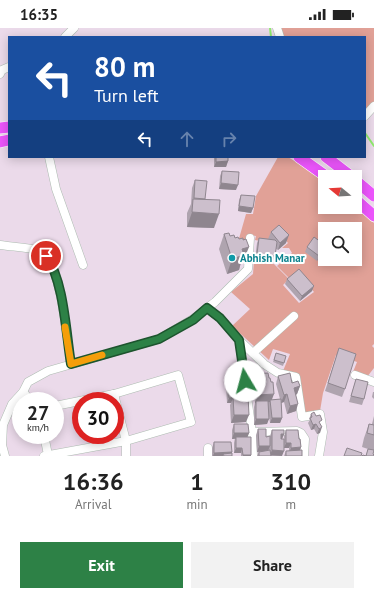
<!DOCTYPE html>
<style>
body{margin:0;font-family:"PT Sans",sans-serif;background:#f2f2f2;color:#222;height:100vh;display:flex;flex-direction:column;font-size:15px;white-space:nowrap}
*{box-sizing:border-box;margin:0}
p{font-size:13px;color:#767676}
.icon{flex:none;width:22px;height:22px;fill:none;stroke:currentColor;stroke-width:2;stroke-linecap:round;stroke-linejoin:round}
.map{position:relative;height:428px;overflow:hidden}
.details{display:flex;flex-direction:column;background:#fff;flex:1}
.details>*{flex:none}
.banner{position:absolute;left:8px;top:8px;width:358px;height:122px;border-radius:0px;box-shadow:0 2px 10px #0003;background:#1a4fa0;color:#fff;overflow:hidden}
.needle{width:26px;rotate:288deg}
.tools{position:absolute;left:318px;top:142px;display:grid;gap:8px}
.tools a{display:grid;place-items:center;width:44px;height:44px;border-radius:0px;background:#fff;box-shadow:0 2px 10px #0003;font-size:20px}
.speed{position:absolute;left:12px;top:364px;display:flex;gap:8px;font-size:20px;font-weight:700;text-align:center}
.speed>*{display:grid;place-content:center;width:52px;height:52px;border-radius:50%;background:#fff;box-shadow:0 2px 10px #0003;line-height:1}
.speed small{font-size:10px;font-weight:400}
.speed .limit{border:6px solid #d22;background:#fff;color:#111}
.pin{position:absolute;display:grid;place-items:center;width:34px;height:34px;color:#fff;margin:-17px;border:2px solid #fff;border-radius:50%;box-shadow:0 1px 4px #0007}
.me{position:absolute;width:44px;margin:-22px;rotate:352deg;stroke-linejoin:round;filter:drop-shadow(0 0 3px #0008)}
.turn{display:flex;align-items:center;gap:14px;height:84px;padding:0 20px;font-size:18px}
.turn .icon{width:52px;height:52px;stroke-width:2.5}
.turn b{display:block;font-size:28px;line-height:34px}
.lanes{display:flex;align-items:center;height:38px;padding:0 20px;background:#0003;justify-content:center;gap:20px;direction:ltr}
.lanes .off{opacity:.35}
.eta{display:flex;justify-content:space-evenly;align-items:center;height:68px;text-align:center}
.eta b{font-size:24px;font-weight:600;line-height:28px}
.cta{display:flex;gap:8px;margin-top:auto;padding:8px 20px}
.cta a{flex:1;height:46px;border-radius:0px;background:#2d8146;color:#fff;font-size:16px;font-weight:600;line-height:46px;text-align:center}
.cta a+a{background:#f2f2f2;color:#222}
.status{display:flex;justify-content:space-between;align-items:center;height:28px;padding:0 20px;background:#fff;direction:ltr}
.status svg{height:11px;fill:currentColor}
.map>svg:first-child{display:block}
.grass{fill:#e1a197;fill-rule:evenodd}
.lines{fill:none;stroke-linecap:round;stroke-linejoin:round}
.stream{stroke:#8fec6e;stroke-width:2}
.minor-casing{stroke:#aebcb2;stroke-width:9}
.highway-casing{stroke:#fff;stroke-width:12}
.minor{stroke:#fff;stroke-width:8}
.highway{stroke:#eb55fb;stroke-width:11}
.wall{fill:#afa4af}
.shaded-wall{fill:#8f868f}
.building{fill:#ccbfcc;stroke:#8f868f}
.route-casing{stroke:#1d542e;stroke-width:10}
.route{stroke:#2d8146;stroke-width:7}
.slow{stroke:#f59e0b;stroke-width:7}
.culture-dot{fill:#0f9aa8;stroke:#fff;stroke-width:1.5}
.labels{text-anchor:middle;stroke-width:4;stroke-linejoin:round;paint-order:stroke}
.culture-label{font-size:11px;font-weight:bold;fill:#0d838f;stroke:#fff;text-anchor:start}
</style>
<div class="status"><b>16:35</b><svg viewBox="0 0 49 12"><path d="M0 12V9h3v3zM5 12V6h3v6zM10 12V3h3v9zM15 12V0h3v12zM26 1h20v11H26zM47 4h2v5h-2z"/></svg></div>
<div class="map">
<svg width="374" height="428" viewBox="0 0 374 428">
<rect width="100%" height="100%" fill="#ebdaea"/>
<g class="grass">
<polygon points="279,0 374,0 374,77 365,88 365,9 283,9"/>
<path d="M 278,129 L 288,129 L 304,139 L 325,154 L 325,179 L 355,179 L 374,195 L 374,316 L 372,318 L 374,320 L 374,340 L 367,349 L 353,344 L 357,334 L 336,327 L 323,365 L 320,383 L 303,387 L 298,347 L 283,343 L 290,326 L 273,321 L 269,332 L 232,298 L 250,281 L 231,264 L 253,246 L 254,232 L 274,236 L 289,251 L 283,257 L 299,275 L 314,264 L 297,244 L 289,250 L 277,238 L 292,225 L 289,220 L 282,220 L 288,215 L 277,203 L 265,214 L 255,212 L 256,208 L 249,207 L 245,224 L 236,221 L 246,186 L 253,186 L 256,168 ZM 325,201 L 355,201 L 355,231 L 325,231 Z"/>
</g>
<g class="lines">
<g class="stream">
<polyline points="270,0 271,9"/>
<polyline points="365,105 374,118"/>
</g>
<g class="minor-casing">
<g id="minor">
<polyline points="277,0 280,9"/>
<polyline points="65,9 74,0"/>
<polyline points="0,46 2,42 9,39"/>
<polyline points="365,88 374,78"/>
<polyline points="49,129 56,161 83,237"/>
<path d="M 0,217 C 12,219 29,219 40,223 C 61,232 67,313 71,336"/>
<polyline points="207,280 220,290 239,312 252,404 253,428"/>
<polyline points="239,312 264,336 278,345 296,349 302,389 320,386 323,404 319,428"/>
<polyline points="253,325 294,288"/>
<polyline points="355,347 374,354"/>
<polyline points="23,364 31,373"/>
<polyline points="114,366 126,413 126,428"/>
<polyline points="255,404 297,403 301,405 305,411 304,428"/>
<polyline points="44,407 48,427"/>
<polyline points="208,420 208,428"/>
<polyline points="5,428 2,417 3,397 12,376 23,364 28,354 48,343 159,311 193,291 215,274 248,241 250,210"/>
<polyline points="44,428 126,413 191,394 178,347 114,366 55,378"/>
</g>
</g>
<g class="highway-casing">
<g id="highway">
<polyline points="0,100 9,99"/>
<polyline points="0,114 9,112"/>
<polyline points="299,129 327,149"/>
<polyline points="326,129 352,149"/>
<polyline points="355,152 374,168"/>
<polyline points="355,171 374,188"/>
</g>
</g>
<use href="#minor" class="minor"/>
<use href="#highway" class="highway"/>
</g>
<g class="wall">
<polygon points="214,129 228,129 228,133 226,139 214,139"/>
<polygon points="222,143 236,162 219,161 220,148"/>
<polygon points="195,152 205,171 214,200 187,199 187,185 191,176 192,160"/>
<polygon points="241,167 253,180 251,185 238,183 239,172"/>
<polygon points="271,204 286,215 278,222 276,221 273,233 255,231 257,215 259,210 268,211"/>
<polygon points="224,206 230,208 243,234 241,234 239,242 227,246 219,221"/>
<polygon points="307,219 324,223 317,233 305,224"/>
<polygon points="287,251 312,263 300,273 285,256"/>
<polygon points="339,320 345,361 342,369 325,363"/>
<polygon points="276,325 286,328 283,338 273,334"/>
<polygon points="256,346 269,350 272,372 280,371 276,356 278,348 300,358 297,366 296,367 296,383 287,386 284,374 281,375 282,390 280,395 270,395 269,388 267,396 254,397 254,379 255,375 253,353"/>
<polygon points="356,351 364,371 362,377 349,374"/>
<polygon points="228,352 246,394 231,395 230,377 231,375 227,375 226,358"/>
<polygon points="373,364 374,364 374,371 372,369"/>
<polygon points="311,386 320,397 320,405 317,406 314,401 311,402 308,395 310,392 309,391"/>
<polygon points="374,388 374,422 368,421 373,426 366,427 368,421 362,419 364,410 369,396 372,396"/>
<polygon points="234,396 249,405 247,409 251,427 251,428 241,428 241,425 234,425 234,415 235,410 232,411 232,402"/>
<polygon points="258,401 266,409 270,416 270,408 272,402 284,406 282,411 282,428 257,428 259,424 262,423 257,424 256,407"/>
<polygon points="286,402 299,411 301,419 300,422 302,428 284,428 286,423 289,423 289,420 284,420 284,408"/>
<polygon points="214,414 232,424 232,428 212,428 212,420"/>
</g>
<g class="shaded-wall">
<polygon points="228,133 226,139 214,139 216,134"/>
<polygon points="221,155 238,157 236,162 219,161"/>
<polygon points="239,178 253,180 251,185 238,183"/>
<polygon points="192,184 219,186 214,200 187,199"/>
<polygon points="289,207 286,215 278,222 280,215"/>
<polygon points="249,219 243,234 241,234 239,242 227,246 232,231 242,221"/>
<polygon points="325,220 324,223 317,233 319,228"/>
<polygon points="257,226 275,228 273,233 255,231"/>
<polygon points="314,258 312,263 300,273 302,268"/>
<polygon points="300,358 297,366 291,368 294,360"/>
<polygon points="274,366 271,374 270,372 270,374 255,375 258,367"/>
<polygon points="287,366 284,374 281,375 284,367"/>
<polygon points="229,370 233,370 231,375 227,375"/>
<polygon points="298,376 296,383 287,386 290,378"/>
<polygon points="234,387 249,387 246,394 231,395"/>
<polygon points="272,390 282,390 280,395 270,395"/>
<polygon points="256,391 269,391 267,396 254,397"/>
<polygon points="316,396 314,401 311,402 313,397"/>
<polygon points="322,399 320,405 317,406 319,401"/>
<polygon points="234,405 249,405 247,410 232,411"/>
<polygon points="281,406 284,406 282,411 280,411"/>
<polygon points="286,415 291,415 289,420 284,420"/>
<polygon points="259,418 270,418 268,423 257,424"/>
<polygon points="301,419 299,425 289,425 291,420"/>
<polygon points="236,420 242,420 241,425 234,425"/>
<polygon points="272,422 284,423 282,428 270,427"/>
<polygon points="232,424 231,428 223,426 223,428 213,428 214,425"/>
<rect x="243" y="427" width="8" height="1"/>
</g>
<g class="building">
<polygon points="216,129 228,129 228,133 216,134"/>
<polygon points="222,143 239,144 238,157 221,155"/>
<polygon points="195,152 207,153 205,171 194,170"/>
<polygon points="241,167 255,168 253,180 239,178"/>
<polygon points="193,171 220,172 219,186 192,184"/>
<polygon points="279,197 289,207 280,215 271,204"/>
<polygon points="229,205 230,208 234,207 235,210 238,209 239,211 243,210 243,212 246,211 249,219 242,221 244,227 232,231 224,206"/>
<polygon points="314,209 325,217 325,220 319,228 307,219"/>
<polygon points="259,210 275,212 277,214 275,228 257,226"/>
<polygon points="299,241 314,258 302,268 287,251"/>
<polygon points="339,320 356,326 345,361 328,355"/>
<polygon points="276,325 286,328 284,335 274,332"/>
<polygon points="268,345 269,350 270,350 271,354 273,354 274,366 258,367 256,346"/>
<polygon points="290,345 292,355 298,353 300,358 294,360 298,376 290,378 287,366 284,367 278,348"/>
<polygon points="245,351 246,368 229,370 228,352"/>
<polygon points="356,351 368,354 364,371 351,368"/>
<polygon points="248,368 249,387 234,387 233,369"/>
<polygon points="281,371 282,390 272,390 270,372"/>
<polygon points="256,373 268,373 269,391 256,391"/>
<polygon points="314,384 316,388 320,387 322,392 319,394 322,399 319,401 316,396 313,397 310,390 312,389 311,386"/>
<polygon points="234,396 248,396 249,405 234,405"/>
<polygon points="369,396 374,397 374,407 367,405"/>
<polygon points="258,401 266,401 266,409 270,408 270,418 259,418"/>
<polygon points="272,402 284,402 284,406 281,406 281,411 284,411 284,423 272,422"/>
<polygon points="286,402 298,402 299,411 300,411 301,419 291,420 291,415 286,415"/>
<polygon points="236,409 251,409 251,427 243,427 242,420 236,420"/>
<polygon points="214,414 231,414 232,424 214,425"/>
<polygon points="347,420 362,425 361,428 344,428"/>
<polygon points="368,421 374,422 373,426 374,427 374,428 362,428 363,427 366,428"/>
<polygon points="270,422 271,428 259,428 259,424"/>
<polygon points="302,422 302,428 286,428 286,423"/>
<polygon points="232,425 232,428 224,428 223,426"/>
</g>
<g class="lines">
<g class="route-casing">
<path id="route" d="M 46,228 C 64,252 66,306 71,336 L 159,311 L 193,292 L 207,280 L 220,290 L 239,312 L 245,353"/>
</g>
<use href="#route" class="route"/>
<polyline class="slow" points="65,299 71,336 102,327"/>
</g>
<circle class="culture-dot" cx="232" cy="230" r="4"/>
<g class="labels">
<g class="culture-label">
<text x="240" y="234">Abhish Manar</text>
</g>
</g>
</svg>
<div class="tools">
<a><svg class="needle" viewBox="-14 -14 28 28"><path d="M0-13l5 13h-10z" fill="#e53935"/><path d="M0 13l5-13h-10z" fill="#767676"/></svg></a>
<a><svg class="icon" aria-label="search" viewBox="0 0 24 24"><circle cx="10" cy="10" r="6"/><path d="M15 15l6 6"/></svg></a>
</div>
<div class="speed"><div>27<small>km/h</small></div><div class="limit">30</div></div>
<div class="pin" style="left:46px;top:228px;background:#d93025"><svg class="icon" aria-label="arrive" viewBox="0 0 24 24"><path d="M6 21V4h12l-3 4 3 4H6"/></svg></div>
<svg class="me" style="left:245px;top:353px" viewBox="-20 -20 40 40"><circle r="19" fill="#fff"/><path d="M0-13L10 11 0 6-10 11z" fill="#2d8146"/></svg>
<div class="banner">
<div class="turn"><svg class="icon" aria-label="left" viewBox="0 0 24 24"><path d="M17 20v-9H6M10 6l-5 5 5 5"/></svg><div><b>80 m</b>Turn left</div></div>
<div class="lanes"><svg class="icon" aria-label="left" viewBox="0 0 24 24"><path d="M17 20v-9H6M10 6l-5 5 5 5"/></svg><svg class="icon off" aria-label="ahead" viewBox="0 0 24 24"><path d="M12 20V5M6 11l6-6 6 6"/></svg><svg class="icon off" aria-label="right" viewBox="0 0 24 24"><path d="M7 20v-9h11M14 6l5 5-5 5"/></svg></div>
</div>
</div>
<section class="details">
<div class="eta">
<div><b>16:36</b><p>Arrival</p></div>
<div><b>1</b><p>min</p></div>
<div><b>310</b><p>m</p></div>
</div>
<div class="cta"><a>Exit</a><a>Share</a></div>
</section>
